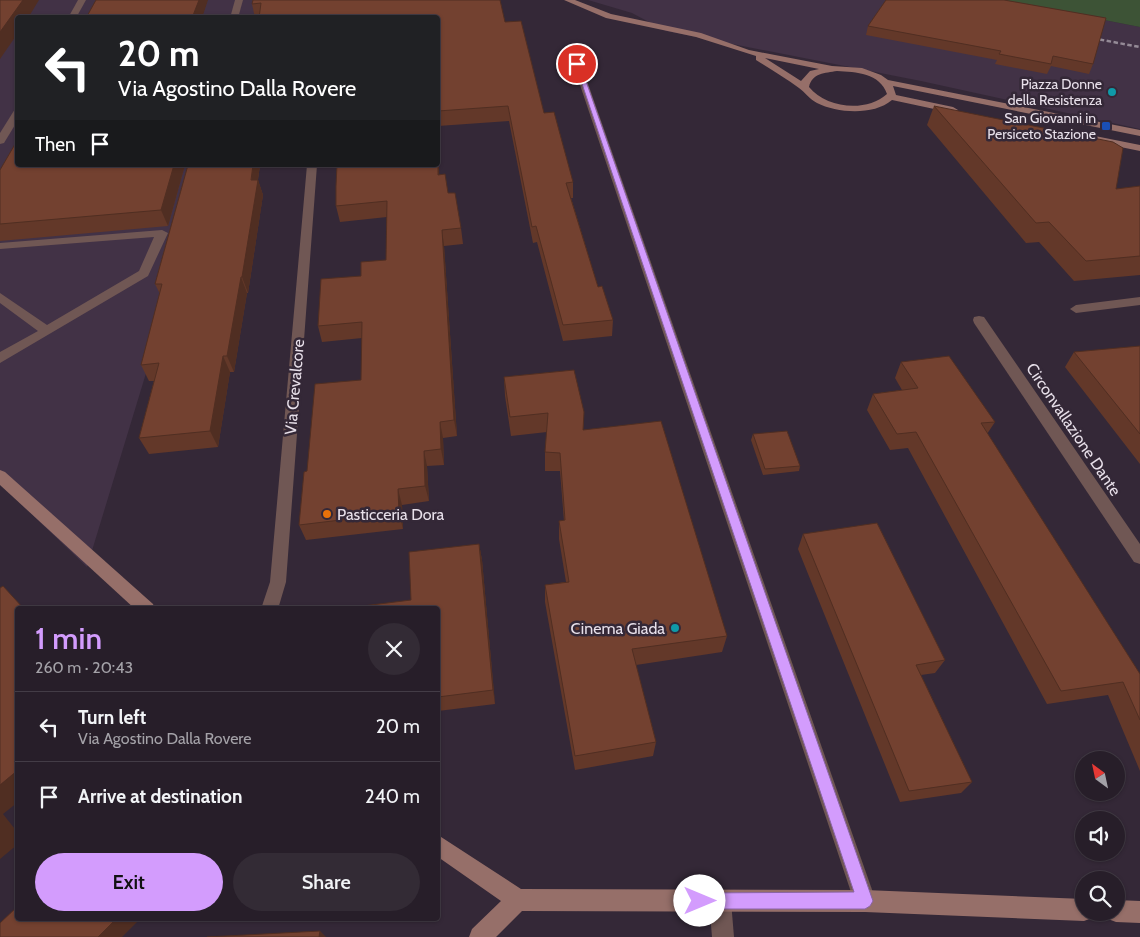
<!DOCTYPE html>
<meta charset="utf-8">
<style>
body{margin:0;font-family:Cabin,sans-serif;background:#332b35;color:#f1f3f6;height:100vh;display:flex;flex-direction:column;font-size:19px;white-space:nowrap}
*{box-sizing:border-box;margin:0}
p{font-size:16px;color:#a4a2a8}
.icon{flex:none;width:28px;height:28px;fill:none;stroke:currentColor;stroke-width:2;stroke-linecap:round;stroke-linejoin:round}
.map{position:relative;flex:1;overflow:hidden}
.details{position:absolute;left:15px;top:606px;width:425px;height:315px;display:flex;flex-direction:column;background:#271e29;border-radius:5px;box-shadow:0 1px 4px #0004,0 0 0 1px #433c46}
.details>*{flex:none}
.top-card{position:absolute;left:15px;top:15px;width:425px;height:152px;border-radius:5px;box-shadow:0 1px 4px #0004,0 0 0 1px #433c46;background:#202124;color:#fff;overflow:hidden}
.needle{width:32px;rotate:327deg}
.fabs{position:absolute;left:1075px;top:751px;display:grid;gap:10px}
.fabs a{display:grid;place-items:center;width:50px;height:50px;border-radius:50%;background:#271e29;box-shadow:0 1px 4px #0004,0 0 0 1px #433c46;font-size:25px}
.pin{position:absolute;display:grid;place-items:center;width:42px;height:42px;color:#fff;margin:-21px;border:2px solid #fff;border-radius:50%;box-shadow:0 1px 5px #0007}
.me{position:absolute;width:55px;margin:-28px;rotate:90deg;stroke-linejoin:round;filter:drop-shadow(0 0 4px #0008)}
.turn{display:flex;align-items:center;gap:18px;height:105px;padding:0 20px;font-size:22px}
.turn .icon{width:65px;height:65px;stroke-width:2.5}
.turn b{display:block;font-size:35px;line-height:42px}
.then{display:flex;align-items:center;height:48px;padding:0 20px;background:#0003;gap:10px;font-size:19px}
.round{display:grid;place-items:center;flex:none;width:52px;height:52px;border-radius:26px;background:#332b35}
.overview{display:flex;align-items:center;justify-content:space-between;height:85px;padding:0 20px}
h1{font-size:30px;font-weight:600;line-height:38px;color:#d39cfd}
.button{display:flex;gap:10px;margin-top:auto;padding:10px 20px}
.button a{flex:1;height:58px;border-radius:30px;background:#d39cfd;color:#111;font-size:20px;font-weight:600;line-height:58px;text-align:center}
.button a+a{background:#332b35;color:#f1f3f6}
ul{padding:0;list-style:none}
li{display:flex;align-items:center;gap:15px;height:70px;padding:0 20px;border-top:1px solid #433c46}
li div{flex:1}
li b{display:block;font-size:19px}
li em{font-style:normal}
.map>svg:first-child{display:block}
.built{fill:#423246}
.green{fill:#3d5336}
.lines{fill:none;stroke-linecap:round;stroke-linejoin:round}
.lane{fill:#705754;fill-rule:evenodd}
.street{fill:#705754;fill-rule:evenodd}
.secondary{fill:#966f69;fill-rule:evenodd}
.rail{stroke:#948a96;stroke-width:2.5;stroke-dasharray:4.5 2.5;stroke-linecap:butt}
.wall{fill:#633829}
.shaded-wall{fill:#502e22}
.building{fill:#734130;stroke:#502e22}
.route{fill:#d39cfd;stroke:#8965a4}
.culture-dot{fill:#0f9aa8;stroke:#342837;stroke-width:2}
.transit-dot{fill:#1a4fb4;stroke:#342837;stroke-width:2}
.food-dot{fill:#e8710a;stroke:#342837;stroke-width:2}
.labels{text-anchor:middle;stroke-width:5;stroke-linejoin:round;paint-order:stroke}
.far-poi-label{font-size:14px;fill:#e8e0ea;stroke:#342837;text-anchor:end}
.street-label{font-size:16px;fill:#e8e0ea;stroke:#342837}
.poi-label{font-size:16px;fill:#e8e0ea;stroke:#342837;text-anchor:start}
</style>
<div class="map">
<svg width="1140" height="937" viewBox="0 0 1140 937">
<rect width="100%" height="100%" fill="#342837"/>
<g class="built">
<polygon points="0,0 397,0 388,17 18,18 18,165 202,165 175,278 87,567 0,484"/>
<polygon points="588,0 1002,0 1140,27 1140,129 921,81 666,31 632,13"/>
</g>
<polygon class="green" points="1002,0 1140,0 1140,27"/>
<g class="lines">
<g class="lane">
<polygon points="78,0 86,0 76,18 68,18"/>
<polygon points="235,0 243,0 238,18 230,18"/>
<polygon points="18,108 18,120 4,143 0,144 0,133 15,109"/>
<polygon points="162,230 168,233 148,276 0,363 0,352 38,331 0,303 0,293 47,325 139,271 154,237 0,249 0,243"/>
</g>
<g class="street">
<polygon points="577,61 581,64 876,901 873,909 865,912 857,909 854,901 573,64"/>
<polygon points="307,165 317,165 286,582 278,609 261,609 270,582"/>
<polygon points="1140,297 1140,305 1076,313 1070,309 1076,305"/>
<polygon points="979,316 984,317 1140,544 1140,564 1134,562 974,323 973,320 974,317"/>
<polygon points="720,890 728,893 731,901 734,937 712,937 709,901 712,893"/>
</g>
<g class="secondary">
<path d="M 564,0 L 575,0 L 611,14 L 701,33 L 749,50 L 832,66 L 862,68 L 881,75 L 888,80 L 1140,130 L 1140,136 L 893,86 L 896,95 L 953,107 L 958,110 L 953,113 L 892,100 C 873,116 837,113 817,103 C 809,99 805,92 799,88 C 785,78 770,69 756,60 L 756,56 L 696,37 L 606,18 ZM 765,58 L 819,69 L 810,71 L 801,81 ZM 837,71 C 856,72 880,73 887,94 C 866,113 826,108 809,87 C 812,73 825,73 837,71 Z"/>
<polygon points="1095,136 1140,145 1140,151 1091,141 1091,137"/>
<polygon points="0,470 5,472 153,604 155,609 135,609 0,485"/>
<polygon points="438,835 521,889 865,890 1084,899 1084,912 1094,912 1092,918 1084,921 865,912 522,911 496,937 469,937 472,929 501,901 438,857"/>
<polygon points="1116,900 1140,901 1140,923 1116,922 1108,919 1106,912 1116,912"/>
</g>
<polyline class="rail" points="1086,37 1140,47"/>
</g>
<g class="wall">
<polygon points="253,0 505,22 573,182 573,198 571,198 598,287 613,320 612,336 563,341 537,242 533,243 509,121 438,126 438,18 255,18 252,4"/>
<polygon points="886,0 1093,64 1089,74 1051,66 1047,74 995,64 997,60 866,35 868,26"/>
<polygon points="934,106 1116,189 1140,186 1140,275 1074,281 1039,242 1026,243 927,125"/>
<polygon points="438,148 439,174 448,193 461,228 463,244 444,246 457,436 443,438 444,465 427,466 429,501 402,505 403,529 306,540 299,525 307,471 361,380 362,338 322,342 318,326 361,276 386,260 387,217 340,222 336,206 438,165"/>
<polygon points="185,165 168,226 0,241 0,170"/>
<polygon points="188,165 260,165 258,180 263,195 248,293 247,293 234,372 230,372 218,447 149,454 139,438 154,381 149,381 141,365 160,294 155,284"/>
<polygon points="1140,346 1140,464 1065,367 1074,352"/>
<polygon points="901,362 995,422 987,434 1140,674 1140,771 1108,695 1047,704 908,448 890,450 867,410 873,394 902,390 895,378"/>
<polygon points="504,377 584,412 583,430 727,636 722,652 636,665 656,742 653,756 575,770 545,602 545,585 566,582 559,539 559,521 564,521 560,471 545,471 545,452 547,432 511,436 505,396"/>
<polygon points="753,434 800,466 799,471 763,475 751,440"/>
<polygon points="803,534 945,660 935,673 921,675 972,782 961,793 900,802 798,549"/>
<polygon points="479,544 482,560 495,704 438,711 438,609 411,600"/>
</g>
<g class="shaded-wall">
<polygon points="23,0 39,0 28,18 18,18 18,33 0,59 0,32"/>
<polygon points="199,0 208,0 202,18 192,18"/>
<polygon points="438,148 440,190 438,175"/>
<polygon points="174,165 185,165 168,226 161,210"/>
<polygon points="253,165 260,165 257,186 258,180 263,195 248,293 242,277"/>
<polygon points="442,230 444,246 457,436 454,420"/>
<polygon points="241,277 247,293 234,372 227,356"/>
<polygon points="223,356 230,372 218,447 210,431"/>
<polygon points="440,422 443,438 444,465 441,449"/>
<polygon points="424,451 427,466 429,501 425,486"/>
<polygon points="398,489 402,505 403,529 399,513"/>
<polygon points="479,544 482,560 495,704 493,690"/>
<polygon points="18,770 18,802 3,814 18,833 18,844 0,859 0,785"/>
<polygon points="116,919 140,919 122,937 98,937"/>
<polygon points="320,931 326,937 319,937"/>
</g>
<g class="building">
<polygon points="0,0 23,0 0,32"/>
<polygon points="96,0 199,0 192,18 86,18"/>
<polygon points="253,0 500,0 505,22 521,21 544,113 554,112 573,182 566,183 598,287 602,286 613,320 563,325 536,226 532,227 508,106 438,111 438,18 259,18 261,3 252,4"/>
<polygon points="886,0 1004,0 1106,18 1093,64 1053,56 1051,64 999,54 1001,51 868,26"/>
<polygon points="934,106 1113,142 1123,148 1116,189 1140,186 1140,256 1086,261 1049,222 1036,223"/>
<polygon points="18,139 18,165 174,165 161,210 0,224 0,170"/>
<polygon points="438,163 438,175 445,174 448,193 455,193 461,228 442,230 454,420 440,422 441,449 424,451 425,486 398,489 399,513 299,525 304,472 307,471 315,384 361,380 362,322 318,326 321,279 361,276 361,262 386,260 387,201 336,206 336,186 337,165 438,165"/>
<polygon points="188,165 253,165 251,180 258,180 242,277 241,277 227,356 223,356 210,431 139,438 159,363 141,365 162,284 155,284"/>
<polygon points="1140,346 1140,434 1074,352"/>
<polygon points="949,356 995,422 981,423 1140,674 1140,720 1123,682 1061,691 916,432 897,434 873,394 918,388 901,362"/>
<polygon points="574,370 584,412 583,430 661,421 727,636 632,649 656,742 575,756 545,585 569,582 559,521 565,520 560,453 545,452 548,413 510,417 504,377"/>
<polygon points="787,431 800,466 765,469 753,434"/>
<polygon points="877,523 945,660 916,665 972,782 909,791 803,534"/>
<polygon points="479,544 493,690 438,697 438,609 339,609 411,600 409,552"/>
<polygon points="3,586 24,609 18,609 18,770 0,785 0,588"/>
<polygon points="18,906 18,919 116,919 98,937 0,937 0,923"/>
<polygon points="320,931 319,937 207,937"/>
</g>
<polygon class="route" points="575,63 580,64 873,901 870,906 865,909 700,909 695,907 692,901 695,895 700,893 854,892"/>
<g class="culture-dot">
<circle cx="1112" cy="92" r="5"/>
<circle cx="675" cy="628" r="5"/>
</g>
<rect class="transit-dot" x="1101" y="121" width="10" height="10" rx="2.5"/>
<circle class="food-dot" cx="327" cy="514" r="5"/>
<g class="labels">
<g class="far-poi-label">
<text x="1102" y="89">Piazza Donne<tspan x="1102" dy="16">della Resistenza</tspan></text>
<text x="1096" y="123">San Giovanni in<tspan x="1096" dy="16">Persiceto Stazione</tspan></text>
</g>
<g class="street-label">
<text transform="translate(294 387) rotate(-85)" y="6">Via Crevalcore</text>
<text transform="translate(1074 429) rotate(56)" y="6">Circonvallazione Dante</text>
</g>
<g class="poi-label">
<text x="337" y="520">Pasticceria Dora</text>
<text x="665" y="634" text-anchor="end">Cinema Giada</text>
</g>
</g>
</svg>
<div class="fabs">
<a><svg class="needle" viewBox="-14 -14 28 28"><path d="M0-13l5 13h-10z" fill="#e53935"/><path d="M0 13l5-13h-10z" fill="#a4a2a8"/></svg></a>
<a><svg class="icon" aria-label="sound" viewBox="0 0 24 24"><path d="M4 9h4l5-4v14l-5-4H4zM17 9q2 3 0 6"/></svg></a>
<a><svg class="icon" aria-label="search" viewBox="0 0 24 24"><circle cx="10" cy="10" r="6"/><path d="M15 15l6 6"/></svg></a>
</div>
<div class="pin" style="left:577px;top:64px;background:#d93025"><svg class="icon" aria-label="arrive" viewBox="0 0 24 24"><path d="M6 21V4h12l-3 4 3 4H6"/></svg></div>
<svg class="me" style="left:700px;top:901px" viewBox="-20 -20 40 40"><circle r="19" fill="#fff"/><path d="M0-13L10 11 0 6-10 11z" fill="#d39cfd"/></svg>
<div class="top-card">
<div class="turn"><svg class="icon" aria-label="left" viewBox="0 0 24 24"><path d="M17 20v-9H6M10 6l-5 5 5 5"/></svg><div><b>20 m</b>Via Agostino Dalla Rovere</div></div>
<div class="then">Then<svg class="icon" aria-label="arrive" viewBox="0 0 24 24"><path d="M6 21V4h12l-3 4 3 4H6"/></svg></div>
</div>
<section class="details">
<div class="overview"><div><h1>1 min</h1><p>260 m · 20:43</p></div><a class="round"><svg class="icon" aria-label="close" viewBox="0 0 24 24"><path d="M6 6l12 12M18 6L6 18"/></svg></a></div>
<ul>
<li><svg class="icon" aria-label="left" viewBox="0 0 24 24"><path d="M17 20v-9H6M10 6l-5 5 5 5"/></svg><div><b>Turn left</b><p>Via Agostino Dalla Rovere</p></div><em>20 m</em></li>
<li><svg class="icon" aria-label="arrive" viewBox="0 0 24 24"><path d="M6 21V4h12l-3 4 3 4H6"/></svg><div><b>Arrive at destination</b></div><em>240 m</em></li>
</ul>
<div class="button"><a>Exit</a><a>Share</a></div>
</section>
</div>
